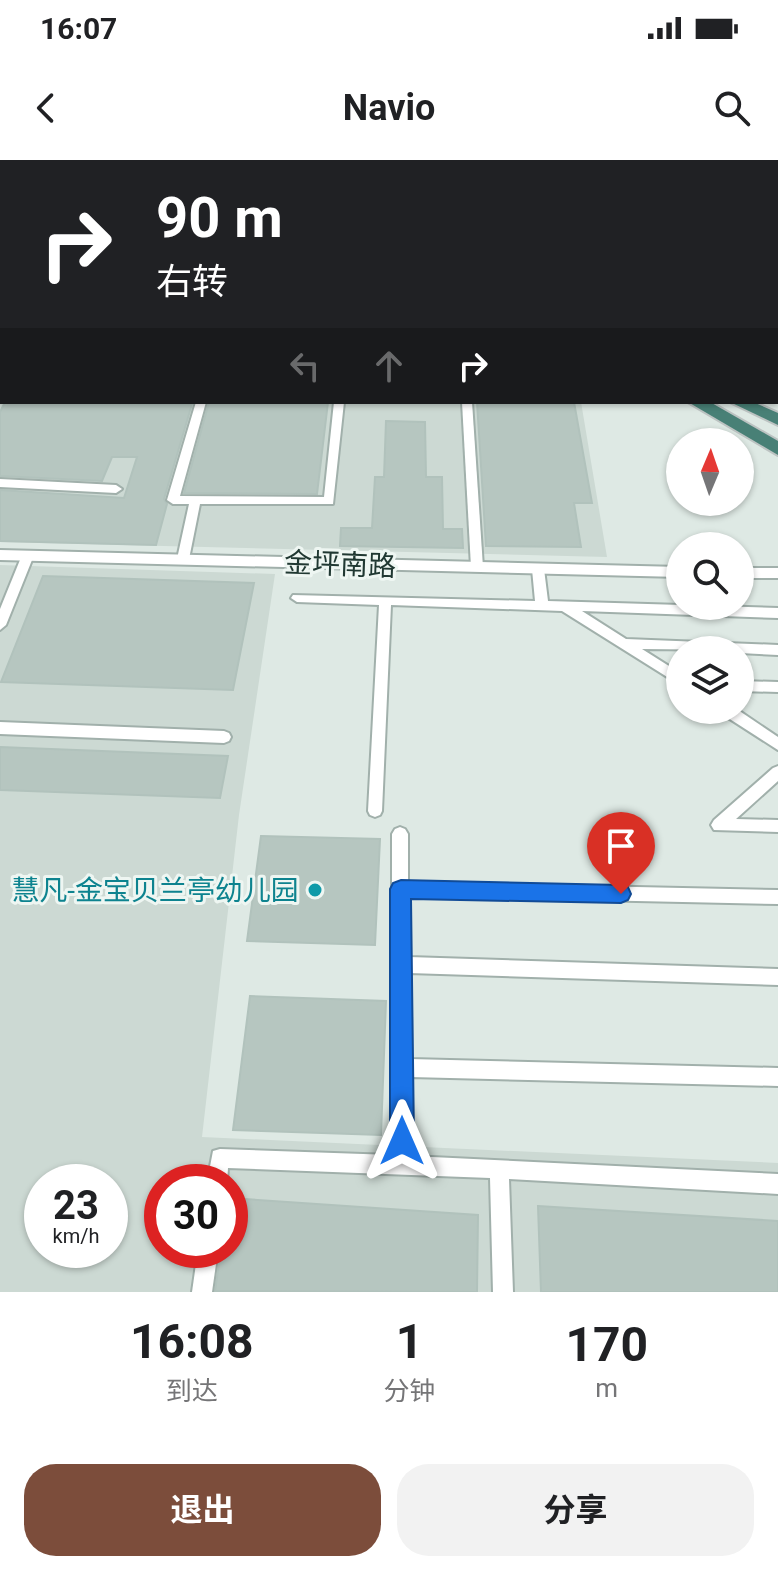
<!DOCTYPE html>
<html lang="zh">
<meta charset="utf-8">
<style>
body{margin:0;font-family:Roboto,"Noto Sans SC",sans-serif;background:#f2f2f2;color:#202124;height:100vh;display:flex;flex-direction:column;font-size:30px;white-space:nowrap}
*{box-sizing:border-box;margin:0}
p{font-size:26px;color:#757577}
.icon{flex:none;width:44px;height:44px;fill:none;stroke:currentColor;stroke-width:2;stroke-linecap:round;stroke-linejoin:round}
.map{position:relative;height:1132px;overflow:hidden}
.sheet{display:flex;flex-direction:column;background:#fff;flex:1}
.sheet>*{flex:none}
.banner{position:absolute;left:0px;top:0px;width:778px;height:244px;box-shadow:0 2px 6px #0004;background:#202124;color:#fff;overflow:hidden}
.needle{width:52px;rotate:2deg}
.fabs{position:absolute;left:666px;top:268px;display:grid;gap:16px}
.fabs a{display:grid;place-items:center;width:88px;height:88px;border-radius:50%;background:#fff;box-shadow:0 2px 6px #0004;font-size:40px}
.speed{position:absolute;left:24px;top:1004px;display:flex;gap:16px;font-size:40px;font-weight:700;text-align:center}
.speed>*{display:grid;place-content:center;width:104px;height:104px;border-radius:50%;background:#fff;box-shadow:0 2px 6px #0004;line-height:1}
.speed small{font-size:20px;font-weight:400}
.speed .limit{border:12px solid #d22;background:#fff;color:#111}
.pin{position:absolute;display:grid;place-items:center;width:68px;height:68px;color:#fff;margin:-82px -34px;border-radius:50% 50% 50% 0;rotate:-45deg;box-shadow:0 0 8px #0007}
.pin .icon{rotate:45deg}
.me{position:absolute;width:88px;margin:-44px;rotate:0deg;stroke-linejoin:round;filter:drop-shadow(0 0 6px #0008)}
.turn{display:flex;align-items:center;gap:28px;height:168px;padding:0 24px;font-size:36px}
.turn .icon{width:104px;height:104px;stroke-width:2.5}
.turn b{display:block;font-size:56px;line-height:68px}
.lanes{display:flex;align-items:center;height:76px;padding:0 24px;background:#0003;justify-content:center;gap:40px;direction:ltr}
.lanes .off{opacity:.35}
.eta{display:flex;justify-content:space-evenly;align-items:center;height:136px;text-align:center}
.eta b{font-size:48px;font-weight:700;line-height:56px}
.cta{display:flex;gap:16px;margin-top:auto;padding:16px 24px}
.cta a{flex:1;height:92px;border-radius:32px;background:#7c4d3b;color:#fff;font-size:32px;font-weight:700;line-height:92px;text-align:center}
.cta a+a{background:#f2f2f2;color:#202124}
.status{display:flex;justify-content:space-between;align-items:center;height:56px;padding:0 40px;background:#fff;direction:ltr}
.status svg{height:22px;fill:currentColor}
header{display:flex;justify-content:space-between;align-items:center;height:104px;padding:0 24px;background:#fff;font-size:36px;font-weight:700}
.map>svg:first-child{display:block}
.built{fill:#ccd9d3;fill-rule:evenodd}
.building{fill:#b6c6c0;stroke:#b1c2bc;stroke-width:2}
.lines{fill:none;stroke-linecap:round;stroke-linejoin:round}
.minor-casing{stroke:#a1b0ab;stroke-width:4}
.tertiary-casing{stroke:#a1b0ab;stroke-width:4}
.primary-casing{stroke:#bcc3c2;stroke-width:4}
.trunk-casing{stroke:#bcc3c2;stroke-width:4}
.minor{fill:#fff;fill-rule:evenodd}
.tertiary{fill:#fff;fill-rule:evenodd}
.primary{fill:#649d91;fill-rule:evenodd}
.trunk{fill:#488076;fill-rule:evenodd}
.route{fill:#1a73e8;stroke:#114b97;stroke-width:2}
.culture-dot{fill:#0f9aa8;stroke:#eef6f2;stroke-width:3}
.labels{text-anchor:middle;stroke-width:6;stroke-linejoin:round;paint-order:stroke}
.street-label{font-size:28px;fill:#203832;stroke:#eef6f2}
.culture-label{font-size:28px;fill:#0d838f;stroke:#eef6f2;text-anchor:end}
</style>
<div class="status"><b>16:07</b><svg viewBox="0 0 49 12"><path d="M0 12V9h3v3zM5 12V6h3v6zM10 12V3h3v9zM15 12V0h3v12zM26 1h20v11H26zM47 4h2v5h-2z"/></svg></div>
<header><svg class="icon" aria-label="back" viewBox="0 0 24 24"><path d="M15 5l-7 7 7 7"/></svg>Navio<svg class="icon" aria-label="search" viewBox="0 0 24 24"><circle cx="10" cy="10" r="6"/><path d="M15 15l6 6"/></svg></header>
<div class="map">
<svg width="778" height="1132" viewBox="0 0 778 1132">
<rect width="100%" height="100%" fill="#dee9e4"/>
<g class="built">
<polygon points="43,0 723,0 42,2"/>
<polygon points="0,155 2,242 581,242 607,397 0,382"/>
<path d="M 0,405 L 275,414 L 239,655 L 202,977 L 778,1003 L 778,1132 L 0,1132 ZM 42,1022 L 110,1022 L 110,1090 L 42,1090 ZM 162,1022 L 230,1022 L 230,1090 L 162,1090 Z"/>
</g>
<g class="building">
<polygon points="5,242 192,244 164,339 167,344 156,385 0,381 0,330 124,338 137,297 112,297 102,321 0,316 0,252"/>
<polygon points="209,242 328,242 317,334 184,333"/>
<polygon points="477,242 574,242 592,343 574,343 581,387 486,386"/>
<polygon points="386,261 425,262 426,317 442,317 443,369 462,369 463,388 340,386 341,368 372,368 375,317 384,317"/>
<polygon points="43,416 254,423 233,530 1,522"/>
<polygon points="0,587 228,596 220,638 0,630"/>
<polygon points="261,676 380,679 375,785 247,781"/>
<polygon points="250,836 386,841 381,975 233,970"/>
<polygon points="230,1038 478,1055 477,1132 215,1131 221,1090 230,1090"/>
<polygon points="538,1046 778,1061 778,1132 541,1132"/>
</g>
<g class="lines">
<g class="minor-casing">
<g id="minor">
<polygon points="70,0 180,0 183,2 73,2"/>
<rect x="0" y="221" width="2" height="11"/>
<polygon points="196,242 206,242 180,336 324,337 334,242 344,242 333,344 200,344 189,399 187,402 179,402 177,399 189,344 173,344 167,340"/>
<polygon points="462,242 472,242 483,407 477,411 471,407"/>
<polygon points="0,319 116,325 122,329 116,333 0,327"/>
<polygon points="28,391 34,395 6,465 0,470 0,449 22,395"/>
<polygon points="538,405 544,409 548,441 778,448 778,458 582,451 626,479 778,485 778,495 740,493 740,490 642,489 680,513 680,525 562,451 391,445 382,651 380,655 375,657 370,655 368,651 379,445 297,442 291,438 293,435 535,441 532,409"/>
<polygon points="740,521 778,522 778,532 740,531"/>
<polygon points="720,550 738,550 778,577 778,590 722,554"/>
<polygon points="0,562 224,571 229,573 231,577 229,581 224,583 0,574"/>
<polygon points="778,606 778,621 736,659 778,660 778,672 714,670 711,665 714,660 773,608"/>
<polygon points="400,667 405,669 408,674 408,722 778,730 778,744 408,736 409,797 778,809 778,825 409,813 410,899 778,908 778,926 410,917 411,996 778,1014 778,1034 509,1019 513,1132 493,1132 490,1018 228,1008 227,1022 207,1022 213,991 220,989 392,995 392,674 395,669"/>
<polygon points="198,1090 218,1090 212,1132 192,1132"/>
</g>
</g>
<g class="tertiary-casing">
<g id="tertiary">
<polygon points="738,0 748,0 749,2 739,2"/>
<polygon points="0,40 2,40 0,50"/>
<rect x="776" y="70" width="2" height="10"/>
<rect x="0" y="102" width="2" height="6"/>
<rect x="0" y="142" width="2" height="8"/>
<rect x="776" y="157" width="2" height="8"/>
<polygon points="0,390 680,407 680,417 0,400"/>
<rect x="740" y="408" width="38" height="10"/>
</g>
</g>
<g class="primary-casing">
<g id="primary">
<polygon points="752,0 764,0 765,2 753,2"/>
<polygon points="776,39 778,40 778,51 776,50"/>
<rect x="0" y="109" width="2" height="8"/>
<rect x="776" y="117" width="2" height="8"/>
<rect x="0" y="132" width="2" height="8"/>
</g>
</g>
<g class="trunk-casing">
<g id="trunk">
<polygon points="761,0 773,0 774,2 762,2"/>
<polygon points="776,15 778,16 778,28 776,27"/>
<rect x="0" y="114" width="2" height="10"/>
<rect x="776" y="129" width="2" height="10"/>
<rect x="776" y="147" width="2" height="10"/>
<rect x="776" y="226" width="2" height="10"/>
<polygon points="688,242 710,242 778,281 778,295"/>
<polygon points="730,242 753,242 778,253 778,265"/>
</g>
</g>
<use href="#minor" class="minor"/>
<use href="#tertiary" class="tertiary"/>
<use href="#primary" class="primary"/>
<use href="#trunk" class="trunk"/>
</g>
<polygon class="route" points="401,720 621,725 628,727 631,734 628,740 621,743 411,739 414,981 411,989 402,993 394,989 390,981 390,729 393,723"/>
<circle class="culture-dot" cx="315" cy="730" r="8"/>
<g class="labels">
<g class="street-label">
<text transform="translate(340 404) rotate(2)" y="10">金坪南路</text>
</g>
<g class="culture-label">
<text x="299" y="740">慧凡-金宝贝兰亭幼儿园</text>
</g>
</g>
</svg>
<div class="fabs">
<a><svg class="needle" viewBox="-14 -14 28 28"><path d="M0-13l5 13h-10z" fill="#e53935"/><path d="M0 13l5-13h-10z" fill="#757577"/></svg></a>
<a><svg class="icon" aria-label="search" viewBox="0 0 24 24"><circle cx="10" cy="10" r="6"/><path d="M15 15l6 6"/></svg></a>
<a><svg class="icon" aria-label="layers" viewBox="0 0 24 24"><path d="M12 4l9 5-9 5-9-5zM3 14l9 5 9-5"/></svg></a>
</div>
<div class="speed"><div>23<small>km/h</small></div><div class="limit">30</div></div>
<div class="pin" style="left:621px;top:734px;background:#d93025"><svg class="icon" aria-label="arrive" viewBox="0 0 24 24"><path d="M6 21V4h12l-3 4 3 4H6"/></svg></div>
<svg class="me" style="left:402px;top:981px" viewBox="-20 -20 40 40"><path d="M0-17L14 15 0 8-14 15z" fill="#1a73e8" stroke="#fff" stroke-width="4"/></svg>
<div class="banner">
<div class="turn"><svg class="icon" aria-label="right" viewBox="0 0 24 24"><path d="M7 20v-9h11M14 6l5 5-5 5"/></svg><div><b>90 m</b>右转</div></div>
<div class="lanes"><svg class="icon off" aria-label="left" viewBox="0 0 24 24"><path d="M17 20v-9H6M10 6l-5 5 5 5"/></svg><svg class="icon off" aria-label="ahead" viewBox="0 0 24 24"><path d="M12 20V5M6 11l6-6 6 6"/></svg><svg class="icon" aria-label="right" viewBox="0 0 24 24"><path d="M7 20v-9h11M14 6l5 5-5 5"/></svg></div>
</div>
</div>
<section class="sheet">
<div class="eta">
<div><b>16:08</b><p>到达</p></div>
<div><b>1</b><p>分钟</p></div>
<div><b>170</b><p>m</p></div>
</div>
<div class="cta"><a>退出</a><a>分享</a></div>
</section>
